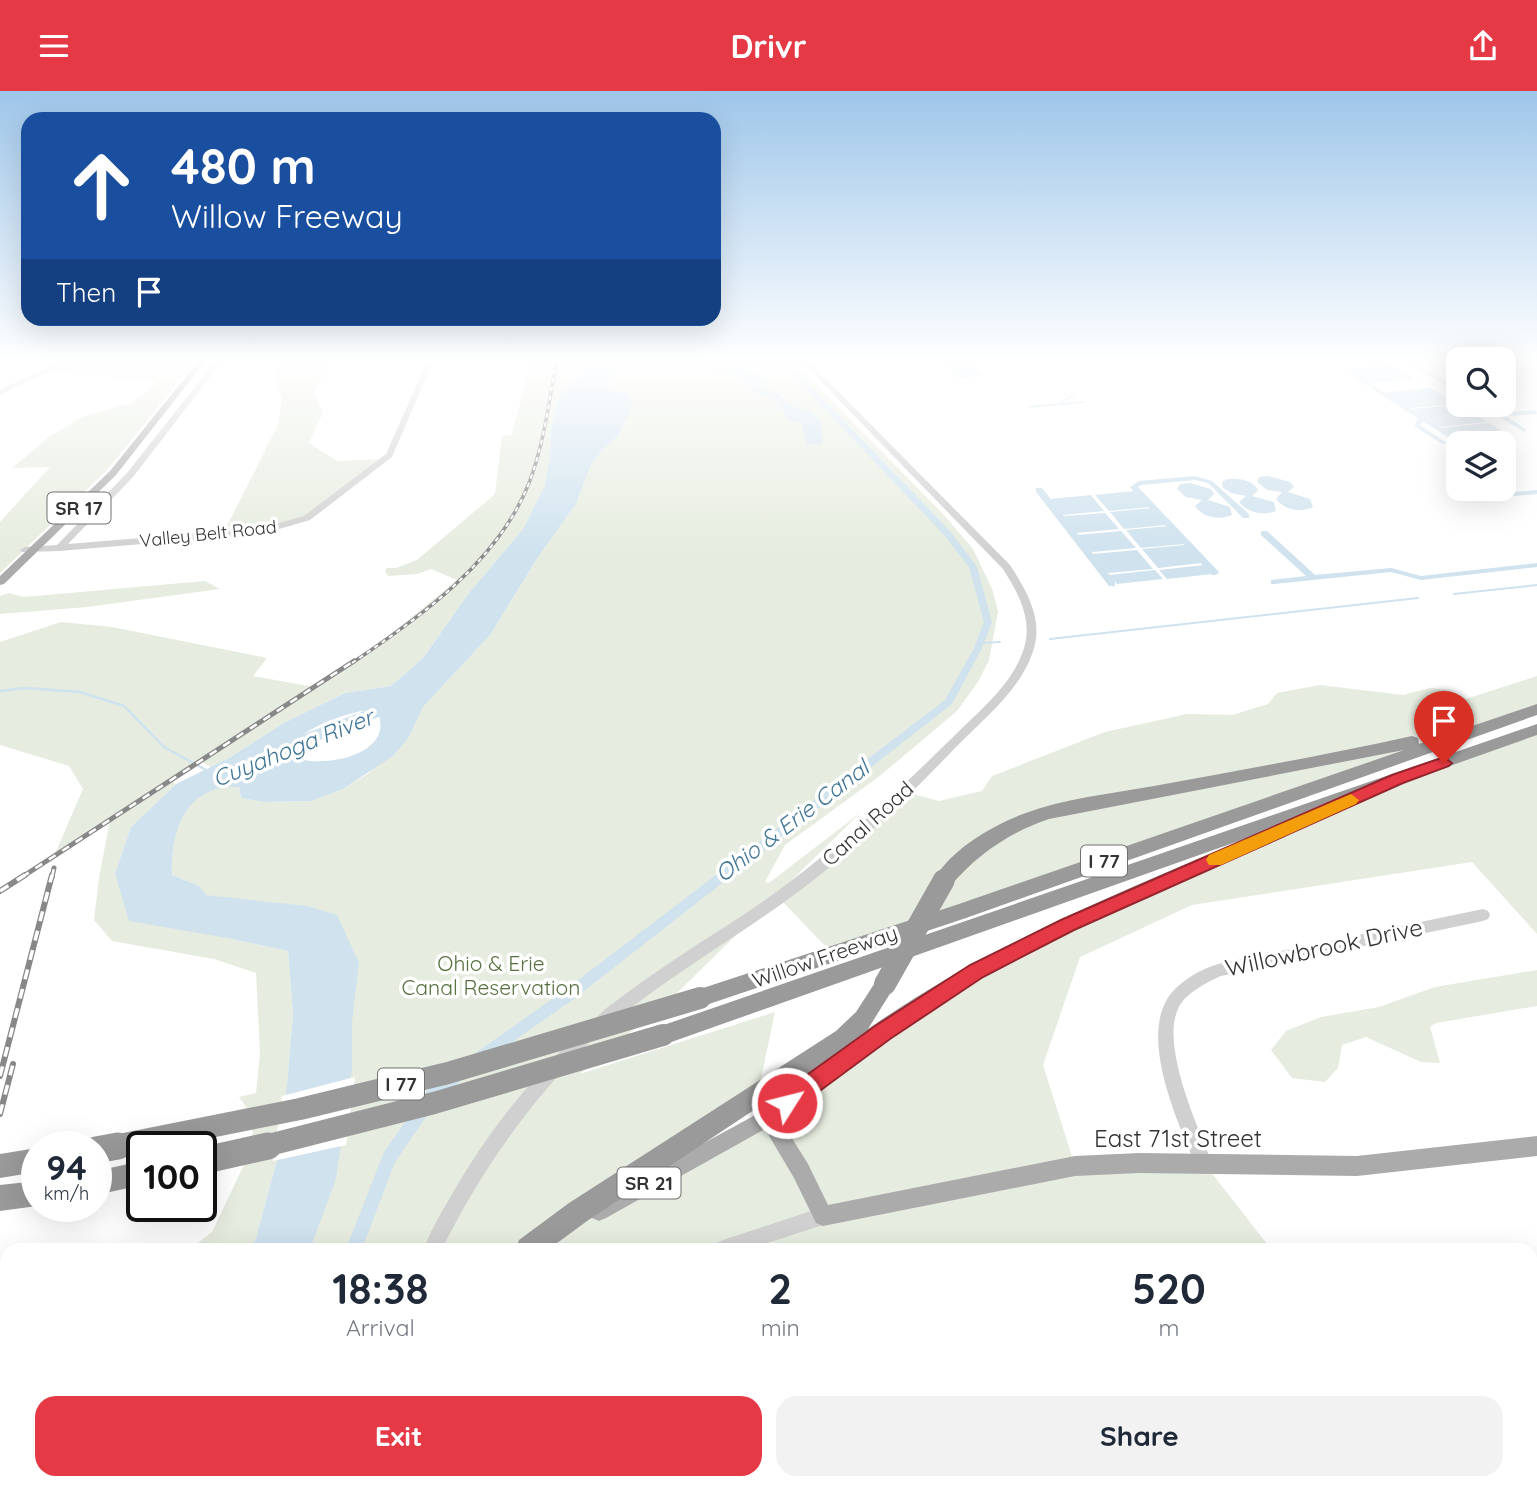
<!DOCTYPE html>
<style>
body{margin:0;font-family:Quicksand,sans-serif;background:#f2f2f3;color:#1f2937;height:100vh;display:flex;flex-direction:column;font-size:26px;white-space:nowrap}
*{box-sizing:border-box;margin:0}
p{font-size:23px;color:#747a83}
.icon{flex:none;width:38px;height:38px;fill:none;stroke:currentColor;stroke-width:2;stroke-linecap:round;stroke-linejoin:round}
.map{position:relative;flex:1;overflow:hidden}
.side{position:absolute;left:0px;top:1152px;width:1538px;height:247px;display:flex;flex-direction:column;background:#fff;border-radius:21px 21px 0 0;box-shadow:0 7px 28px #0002}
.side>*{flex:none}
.top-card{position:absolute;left:21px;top:21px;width:700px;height:214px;border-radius:21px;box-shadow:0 7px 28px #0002;background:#1a4fa0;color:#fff;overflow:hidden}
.fabs{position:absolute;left:1446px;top:256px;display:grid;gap:14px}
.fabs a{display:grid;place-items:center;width:70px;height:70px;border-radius:14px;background:#fff;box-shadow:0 7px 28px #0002;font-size:35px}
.speed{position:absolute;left:21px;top:1040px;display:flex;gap:14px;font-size:35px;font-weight:700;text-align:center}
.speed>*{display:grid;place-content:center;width:91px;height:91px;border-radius:50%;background:#fff;box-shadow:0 7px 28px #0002;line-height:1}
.speed small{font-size:18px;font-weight:400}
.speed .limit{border:4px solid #111;border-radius:10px;background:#fff;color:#111}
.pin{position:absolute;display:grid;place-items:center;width:60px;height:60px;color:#fff;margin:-72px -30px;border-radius:50% 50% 50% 0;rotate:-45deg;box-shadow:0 0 7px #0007}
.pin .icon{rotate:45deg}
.me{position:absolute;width:77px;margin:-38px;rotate:54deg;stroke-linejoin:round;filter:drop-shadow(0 0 5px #0008)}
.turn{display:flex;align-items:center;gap:24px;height:147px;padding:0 35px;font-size:32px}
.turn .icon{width:91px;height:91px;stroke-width:2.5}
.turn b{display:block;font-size:49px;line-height:60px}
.then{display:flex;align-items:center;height:66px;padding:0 35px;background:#0003;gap:14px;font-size:26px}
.eta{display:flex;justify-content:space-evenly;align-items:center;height:119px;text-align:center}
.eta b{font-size:42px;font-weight:700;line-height:49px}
.cta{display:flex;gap:14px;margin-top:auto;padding:14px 35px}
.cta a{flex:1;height:80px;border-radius:21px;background:#e63946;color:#fff;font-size:28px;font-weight:700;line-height:80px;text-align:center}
.cta a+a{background:#f2f2f3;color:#1f2937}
header{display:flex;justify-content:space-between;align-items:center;height:91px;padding:0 35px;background:#e63946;color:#fff;font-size:32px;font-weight:700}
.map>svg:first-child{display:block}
.green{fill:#e6ecdf}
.water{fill:#cfe2ee;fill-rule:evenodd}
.pier{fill:#fff}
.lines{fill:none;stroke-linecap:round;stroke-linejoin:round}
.stream-far1{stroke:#cfe2ee;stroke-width:2}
.stream{stroke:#cfe2ee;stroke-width:2.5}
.canal{fill:#cfe2ee;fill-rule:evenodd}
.river{fill:#cfe2ee;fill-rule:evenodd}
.minor{fill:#d0d0d0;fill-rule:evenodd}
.major{fill:#ababab;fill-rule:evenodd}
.highway{fill:#9a9a9a;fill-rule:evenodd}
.rail-far3-casing{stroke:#888;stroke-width:3.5}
.rail-far2-casing{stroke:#888;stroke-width:5}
.rail-far1-casing{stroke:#888;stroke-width:6}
.rail-casing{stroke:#888;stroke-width:7}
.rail-far3{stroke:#fff;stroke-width:2;stroke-dasharray:4.5;stroke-linecap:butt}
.rail-far2{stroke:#fff;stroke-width:2.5;stroke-dasharray:8;stroke-linecap:butt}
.rail-far1{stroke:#fff;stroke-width:3.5;stroke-dasharray:10;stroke-linecap:butt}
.rail{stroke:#fff;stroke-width:4.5;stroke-dasharray:12;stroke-linecap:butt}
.highway-bridge-far1{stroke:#9a9a9a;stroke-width:22}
.highway-bridge{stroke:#9a9a9a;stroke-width:27}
.route{fill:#e63946;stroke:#96252e;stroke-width:2}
.slow{fill:#f59e0b}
.labels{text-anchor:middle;stroke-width:7;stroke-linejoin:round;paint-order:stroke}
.far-street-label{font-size:18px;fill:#333;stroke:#fff}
.shield{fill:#fff;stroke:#707070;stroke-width:2}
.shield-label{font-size:19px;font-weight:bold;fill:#333}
.street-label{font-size:21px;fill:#333;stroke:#fff}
.park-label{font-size:21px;fill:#56703f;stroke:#fff}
.water-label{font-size:23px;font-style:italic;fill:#3f7597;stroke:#fff}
.near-street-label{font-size:24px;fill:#333;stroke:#fff}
</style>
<header><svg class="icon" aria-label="menu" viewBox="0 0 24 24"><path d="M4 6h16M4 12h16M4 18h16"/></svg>Drivr<svg class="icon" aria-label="share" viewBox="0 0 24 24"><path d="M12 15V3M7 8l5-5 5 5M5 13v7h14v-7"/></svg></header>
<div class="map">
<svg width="1537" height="1398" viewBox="0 0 1537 1398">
<rect width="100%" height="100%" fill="#fff"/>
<g class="green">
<polygon points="71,268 197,268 107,379 0,482 0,431 50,376 12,377 49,346 84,325 132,312 156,291 48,279"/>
<polygon points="284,268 334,268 314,300 323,322 309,352 337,370 384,368 316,421 281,436 223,443 278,334 282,308 274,286"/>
<path d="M 531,268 L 595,268 L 559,305 L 550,342 L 551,355 L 545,394 L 523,438 L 469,502 L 423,567 L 391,595 L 345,602 L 282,633 L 229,667 L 211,676 L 201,670 L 171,690 L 176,693 L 131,736 L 115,783 L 227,847 L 288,860 L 293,923 L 287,994 L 352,978 L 352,931 L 269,813 L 205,804 L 199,795 L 172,784 C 171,738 185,694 239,696 L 241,707 L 264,711 L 312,710 L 343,698 L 369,682 L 409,646 L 423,616 L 490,544 L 538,466 L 576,413 L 591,374 L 602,359 L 619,344 L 626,331 L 626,302 L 610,300 L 606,294 L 612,285 L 627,276 L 687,277 L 733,283 L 774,309 L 790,330 L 799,331 L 817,328 L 789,313 L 782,303 L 763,299 L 761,296 L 768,293 L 766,289 L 739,277 L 652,272 L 643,268 L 791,268 L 943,423 L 973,458 L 993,500 L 998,521 L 989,569 L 978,591 L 957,620 L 881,684 L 785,754 L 765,791 L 769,792 L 860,722 L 673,906 L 580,983 L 775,921 L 757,1006 L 578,1121 L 528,1158 L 306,1158 L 277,1069 L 256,1147 L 250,1158 L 190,1158 L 212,1141 L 251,1059 L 254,1027 L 239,1006 L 256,1002 L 260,962 L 256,882 L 214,868 L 112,850 L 94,829 L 99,787 L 110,729 L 54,765 L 83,698 L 69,675 L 0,654 L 0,551 L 61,531 L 112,536 L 267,567 L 253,585 L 314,596 L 385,548 L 457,489 L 431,478 L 417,483 L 388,485 L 385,480 L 387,477 L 396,477 L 417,469 L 495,403 L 502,345 L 512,344 Z"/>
<polygon points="205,490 220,498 87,516 0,523 0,505 9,502 24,506"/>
<polygon points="1537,585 1537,618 833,863 779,807 905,701 939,710 982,700 992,685 1105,641 1187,623 1232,624 1268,613 1277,602 1320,594 1403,604 1430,597 1448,599 1466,608"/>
<polygon points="1537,638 1537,843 1472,771 1192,814 1080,866 1043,974 1075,1075 1203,1071 1271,1158 531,1158 768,1026 883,942 1067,834 1397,688"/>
<polygon points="1537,879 1537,915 1436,932 1430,936 1440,972 1421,971 1366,946 1342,954 1338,977 1325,991 1292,987 1271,959 1286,940 1321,926 1379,916 1435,896"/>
<polygon points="7,1268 7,1391 157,1391 154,1398 0,1398 0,1271"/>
<polygon points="1537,1304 1537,1398 1087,1398 1085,1391 1531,1391 1531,1306"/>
<polygon points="216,1391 355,1391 353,1398 213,1398"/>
<polygon points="646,1391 741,1391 741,1398 661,1398"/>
</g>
<g class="water">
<path d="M 595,268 L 643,268 L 652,272 C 684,272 748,268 769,293 L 761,296 L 763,299 L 778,301 L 789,313 L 813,322 L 821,332 L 823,350 L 820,354 L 807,353 L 801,332 L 788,329 C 781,318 774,303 760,305 L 750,298 L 751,294 L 733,283 L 692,278 L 627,276 L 612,284 L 606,294 L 610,300 L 626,302 L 631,308 L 631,318 L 619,344 L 602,359 L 591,374 L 576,413 L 538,466 L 490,544 L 423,616 L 409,646 L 393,665 L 343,698 L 312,710 L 264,711 L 241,707 L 239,696 C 185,694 171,739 172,784 L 199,795 L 206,804 L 307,815 L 337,824 L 359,872 L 352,931 L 352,978 L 336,1088 L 310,1158 L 250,1158 L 256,1147 L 277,1069 L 287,994 L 293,923 L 288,860 L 227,847 L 129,830 L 115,783 L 131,736 L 176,693 L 229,667 L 282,633 L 345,602 L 391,595 L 423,567 L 469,502 L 523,438 L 545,394 L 551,355 L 550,342 L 559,305 ZM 376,618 C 398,660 334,675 304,669 C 299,668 294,664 289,661 C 295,638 353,619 376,618 Z"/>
<polygon points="942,268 968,268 982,286 975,286 971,282 973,286 957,287"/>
<polygon points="1391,273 1415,288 1369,292 1346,277"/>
<polygon points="1430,297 1457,313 1409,317 1384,301"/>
<polygon points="1459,314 1487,331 1438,336 1411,318"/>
<polygon points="1489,332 1503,341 1453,345 1440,337"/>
<path d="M 1268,385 L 1290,391 L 1294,396 L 1288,401 L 1310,408 L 1313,416 C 1300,422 1285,419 1276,408 L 1282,401 L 1267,399 L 1257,391 L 1259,386 Z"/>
<path d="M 1228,388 C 1239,387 1253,389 1258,399 L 1252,405 L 1274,411 L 1276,420 C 1263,425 1248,422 1239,411 L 1246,405 L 1231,402 L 1223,397 L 1222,391 Z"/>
<path d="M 1190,392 L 1211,398 L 1214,403 L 1208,409 L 1230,416 L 1232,424 C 1219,429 1203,427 1195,415 L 1202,409 L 1186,406 L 1177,398 L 1180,393 Z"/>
<polygon points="1135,400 1150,416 1109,420 1095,404"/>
<polygon points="1091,404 1104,420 1062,424 1050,408"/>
<polygon points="1151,417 1166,434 1124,438 1110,421"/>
<polygon points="1105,422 1119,438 1076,442 1063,425"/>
<polygon points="1168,435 1184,453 1141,457 1126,439"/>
<polygon points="1121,440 1136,457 1092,461 1077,444"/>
<polygon points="1185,454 1202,472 1158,477 1142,458"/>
<polygon points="1137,459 1153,478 1108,482 1093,463"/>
<polygon points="1204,474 1213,483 1167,488 1159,479"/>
<polygon points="1155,479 1163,488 1117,493 1109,484"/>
</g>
<polygon class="pier" points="355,986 346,1054 273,1070 282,1005"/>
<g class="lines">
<g class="stream-far1">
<polyline points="1062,311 1073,304"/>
<polyline points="1030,316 1083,311"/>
<polyline points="1454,503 1537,494"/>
<polyline points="1050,548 1418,507"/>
<polyline points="980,552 1000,551"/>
</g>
<polyline class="stream" points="0,600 25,597 80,601 124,615 164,656 206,679"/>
<g class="canal">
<polygon points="777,268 784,268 950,440 977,476 992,531 982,557 952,613 575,907 487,969 482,971 477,969 475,965 477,961 565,899 945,609 974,557 984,531 969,476 944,444"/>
<polygon points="1410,270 1458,297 1458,302 1408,273 1407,272"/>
<polygon points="1343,275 1453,345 1448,346 1424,331 1422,331 1420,334 1447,352 1442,353 1415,336 1416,330 1419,328 1341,278 1340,277"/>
<polygon points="1478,313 1486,313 1500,322 1536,319 1537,323 1506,325 1526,338 1527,339 1524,341"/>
<polygon points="1452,354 1458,356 1458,361 1450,357 1450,355"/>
<polygon points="1195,385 1212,390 1249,423 1249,427 1243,427 1208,392 1195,389 1141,394 1138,396 1218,480 1219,482 1215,484 1212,484 1130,396 1139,390"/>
<polygon points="1036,397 1042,397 1115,491 1115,495 1109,495 1036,401"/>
<polygon points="1494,397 1503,397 1514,401 1537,399 1537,403 1513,405"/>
<polygon points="1261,440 1267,440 1315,484 1391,477 1421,485 1537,472 1537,476 1421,489 1391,481 1274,493 1271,493 1271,489 1306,485 1261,444"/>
<polygon points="455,980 460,981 462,986 460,991 437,1010 395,1071 362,1158 346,1158 384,1061 427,1000 450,981"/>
<polygon points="272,1391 290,1391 288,1398 270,1398"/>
</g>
<polygon class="river" points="398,607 406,612 404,616 274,667 262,667 260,663 262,659"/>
<g class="minor">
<polygon points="65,268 74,268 0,304 0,299"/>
<polygon points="217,268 224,268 133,386 68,453 261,437 304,425 386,363 428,268 434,268 392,366 310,429 262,443 59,460 22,461 20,459 25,456 57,454 127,382"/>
<path d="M 799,268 L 806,268 L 1010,474 C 1026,499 1043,527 1034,557 C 1023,596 987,625 960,652 C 905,709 848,766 783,812 C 724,854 662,890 606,937 L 601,939 L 596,937 L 593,932 C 598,922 611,914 620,907 C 656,880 693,856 731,832 C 814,779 885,713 955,644 C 980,619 1013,593 1024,557 C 1033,528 1018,502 1003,478 Z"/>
<path d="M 1483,818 L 1488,820 L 1490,824 L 1488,828 L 1483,830 L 1221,885 C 1206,892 1185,902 1178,918 C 1161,955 1197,1035 1212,1071 L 1209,1077 L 1203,1080 L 1197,1077 C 1179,1034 1142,955 1166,910 C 1176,892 1199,879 1218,873 Z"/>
<path d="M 587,937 L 592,939 L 595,944 L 592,949 C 530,1010 481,1080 442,1158 L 424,1158 C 430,1140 441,1122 451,1105 C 486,1043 530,988 582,939 Z"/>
<polygon points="823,1116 829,1119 832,1125 829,1131 823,1134 749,1158 714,1158 717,1152 723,1149"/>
<polygon points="344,1391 366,1391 364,1398 342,1398"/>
</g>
<g class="major">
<polygon points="200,268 207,268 116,384 4,493 0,494 0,485 110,380"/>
<polygon points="768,1017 775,1020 808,1073 828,1114 1075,1065 1139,1062 1357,1065 1537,1045 1537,1065 1357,1085 1139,1082 1075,1085 823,1135 816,1132 794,1087 765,1038 606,1127 599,1130 592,1127 589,1120 592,1113"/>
<polygon points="145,1391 176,1391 173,1398 142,1398"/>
</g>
<g class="highway">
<path d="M 1537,613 L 1537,624 L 966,827 L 700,916 L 692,914 L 689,907 L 692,900 L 700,898 L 956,814 L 1404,659 L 1049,728 C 1010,741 978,763 951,794 L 944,797 L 937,794 L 934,789 C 951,758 992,735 1023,723 C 1065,707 1110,703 1154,695 C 1240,679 1327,664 1412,645 L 1418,647 L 1419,653 Z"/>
<path d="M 1537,633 L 1537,644 L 1281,735 L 1288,741 L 1285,746 C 1175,794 1060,838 958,902 C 894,941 836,989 776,1034 L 768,1037 L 760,1034 L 756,1026 L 760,1018 L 796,991 L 587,1130 L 549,1158 L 515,1158 L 519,1149 L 569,1112 L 836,940 L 856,921 L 878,887 L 885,884 L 892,887 L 896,893 L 868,938 C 986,855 1118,802 1250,746 L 663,954 L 655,951 L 652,944 L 655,937 Z"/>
<polygon points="37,1057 37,1081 0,1087 0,1063"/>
<polygon points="142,1070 142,1094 96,1104 96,1080"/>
<polygon points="37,1090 37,1115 0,1120 0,1094"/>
</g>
<g class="rail-far3-casing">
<path id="rail-far3" d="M 352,572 C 419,527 498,471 529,392 C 544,353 549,310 557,268"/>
</g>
<g class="rail-far2-casing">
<g id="rail-far2">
<polyline points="22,786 354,570"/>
<polyline points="52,786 54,777"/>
</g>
</g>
<g class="rail-far1-casing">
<g id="rail-far1">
<polyline points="0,800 25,784"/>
<polyline points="0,985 52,784"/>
<polyline points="0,1023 13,973"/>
</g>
</g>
<g class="rail-casing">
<g id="rail">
<polyline points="0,1360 7,1365"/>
<polyline points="0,1376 7,1379"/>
<polyline points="37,1391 54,1398"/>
</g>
</g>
<use href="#rail-far3" class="rail-far3"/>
<use href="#rail-far2" class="rail-far2"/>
<use href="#rail-far1" class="rail-far1"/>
<use href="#rail" class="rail"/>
<g class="highway-bridge-far1">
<polyline points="885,893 944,789"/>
<polyline points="109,1056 300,1018 448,982 700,907"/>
<polyline points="261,1056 434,1012 663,944"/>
</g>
<g class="highway-bridge">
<polyline points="96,1059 118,1055"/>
<polyline points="201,1070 268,1055"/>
</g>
</g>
<linearGradient id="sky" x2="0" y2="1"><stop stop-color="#9ec6ea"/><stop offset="0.58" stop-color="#fff"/><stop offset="1" stop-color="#fff" stop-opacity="0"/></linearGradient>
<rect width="1537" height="464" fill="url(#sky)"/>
<polygon class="route" points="1444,666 1452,672 1449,675 1403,692 1074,839 983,886 890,948 794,1019 787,1022 779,1019 776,1012 779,1004 875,935 970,874 1061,829 1392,684"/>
<polygon class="slow" points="1351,703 1359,709 1356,713 1221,774 1209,774 1206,769 1209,764"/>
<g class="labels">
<g class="far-street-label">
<text transform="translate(208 443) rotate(-6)" y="6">Valley Belt Road</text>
</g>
<g class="shield">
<rect x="47.5" y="401.5" width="63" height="31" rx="5"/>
<rect x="1081" y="754.5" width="46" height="31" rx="5"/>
<rect x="378" y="977.5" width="46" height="31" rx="5"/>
<rect x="617.5" y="1076.5" width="63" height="31" rx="5"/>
</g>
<g class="shield-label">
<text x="79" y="424">SR 17</text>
<text x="1104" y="777">I 77</text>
<text x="401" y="1000">I 77</text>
<text x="649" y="1099">SR 21</text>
</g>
<g class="street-label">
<text transform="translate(868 733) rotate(-42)" y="7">Canal Road</text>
<text transform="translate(825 866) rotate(-19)" y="7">Willow Freeway</text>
</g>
<g class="park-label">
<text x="491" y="880">Ohio &amp; Erie<tspan x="491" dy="24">Canal Reservation</tspan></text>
</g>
<g class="water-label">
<text transform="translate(293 657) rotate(-22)" y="8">Cuyahoga River</text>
<text transform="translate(792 730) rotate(-37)" y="8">Ohio &amp; Erie Canal</text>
</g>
<g class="near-street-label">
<text transform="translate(1324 857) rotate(-12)" y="8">Willowbrook Drive</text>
<text x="1178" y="1056">East 71st Street</text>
</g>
</g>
</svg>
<div class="fabs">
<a><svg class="icon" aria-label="search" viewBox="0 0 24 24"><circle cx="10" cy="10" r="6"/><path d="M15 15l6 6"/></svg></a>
<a><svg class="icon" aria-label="layers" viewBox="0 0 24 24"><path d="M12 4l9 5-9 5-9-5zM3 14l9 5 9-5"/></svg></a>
</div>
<div class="speed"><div>94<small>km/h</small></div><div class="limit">100</div></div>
<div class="pin" style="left:1444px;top:672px;background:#d93025"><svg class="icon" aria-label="arrive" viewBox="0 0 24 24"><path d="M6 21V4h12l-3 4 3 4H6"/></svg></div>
<svg class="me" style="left:787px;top:1012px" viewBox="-20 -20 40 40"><circle r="17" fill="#e63946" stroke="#fff" stroke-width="3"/><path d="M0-11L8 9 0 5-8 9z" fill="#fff"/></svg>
<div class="top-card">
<div class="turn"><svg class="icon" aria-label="ahead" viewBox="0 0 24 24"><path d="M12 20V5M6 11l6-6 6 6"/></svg><div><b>480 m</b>Willow Freeway</div></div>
<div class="then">Then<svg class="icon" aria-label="arrive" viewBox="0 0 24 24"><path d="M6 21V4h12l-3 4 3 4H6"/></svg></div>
</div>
<section class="side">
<div class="eta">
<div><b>18:38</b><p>Arrival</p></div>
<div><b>2</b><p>min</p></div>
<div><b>520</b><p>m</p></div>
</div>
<div class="cta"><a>Exit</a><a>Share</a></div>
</section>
</div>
